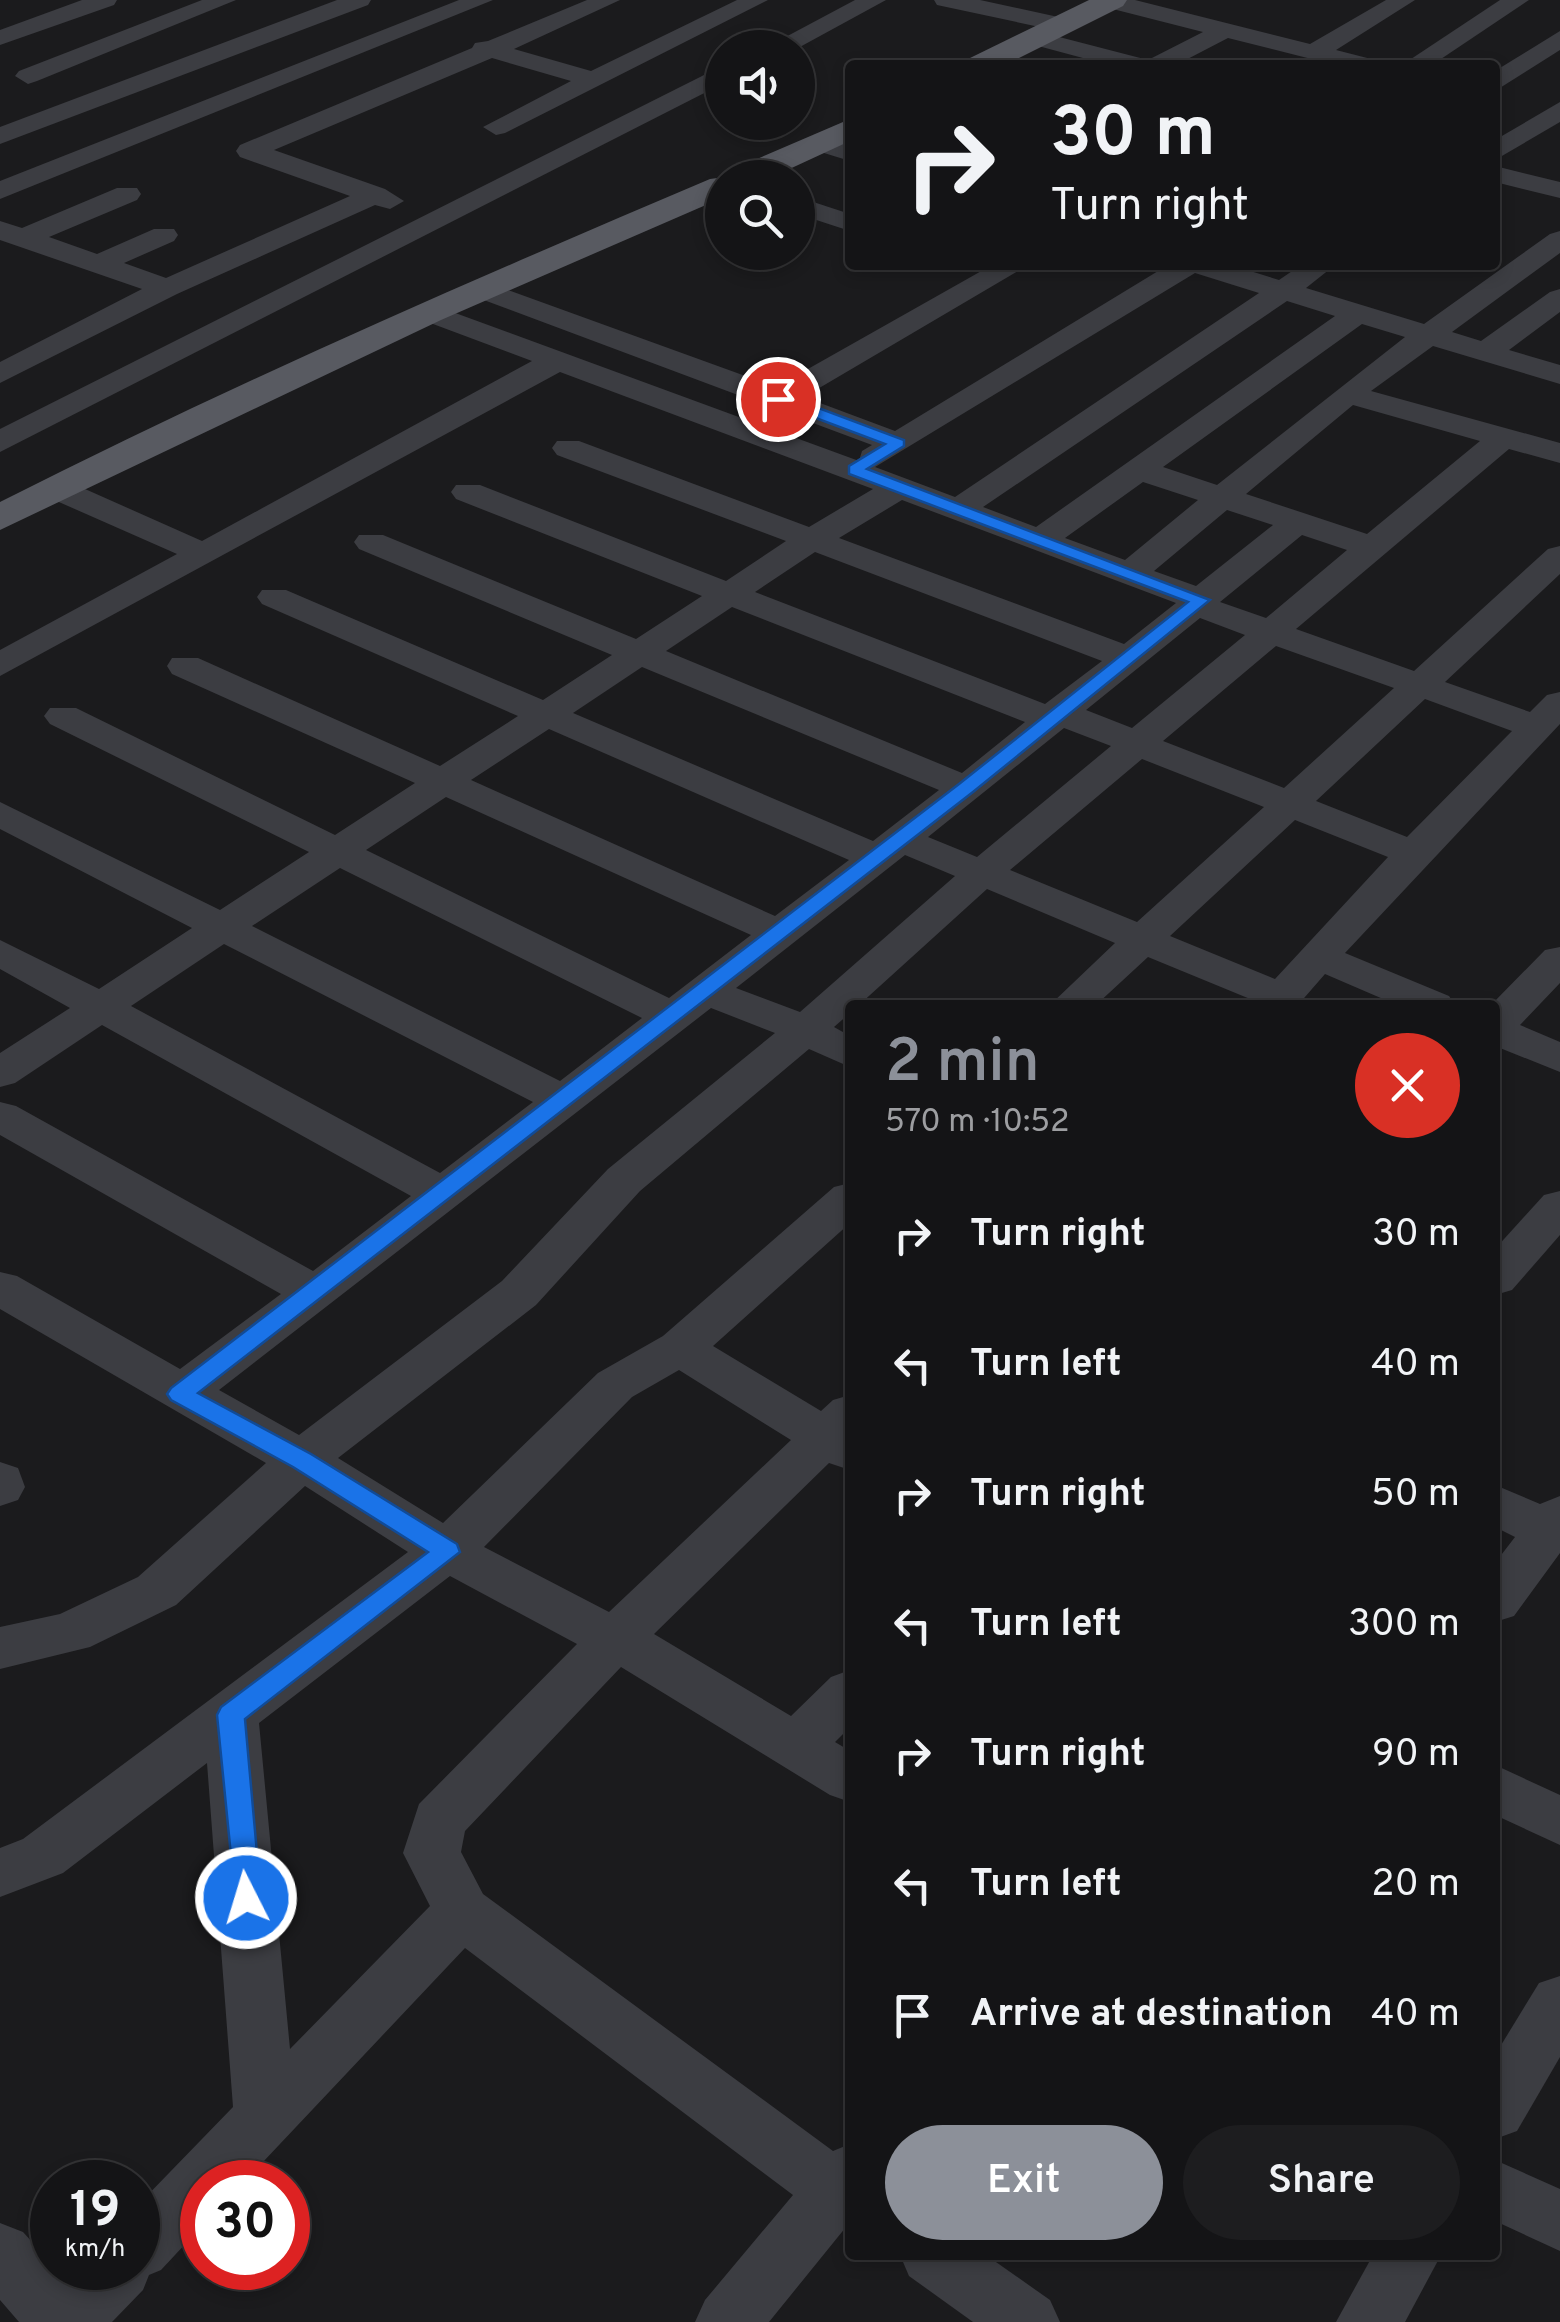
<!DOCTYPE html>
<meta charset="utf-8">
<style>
body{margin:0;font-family:Overpass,sans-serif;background:#1d1d1f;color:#f1f3f6;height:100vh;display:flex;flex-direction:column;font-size:38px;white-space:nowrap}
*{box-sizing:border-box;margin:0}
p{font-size:32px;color:#9d9ea1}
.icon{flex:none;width:55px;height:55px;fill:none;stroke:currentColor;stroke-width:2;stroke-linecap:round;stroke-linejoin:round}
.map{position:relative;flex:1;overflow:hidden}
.details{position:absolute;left:845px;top:1000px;width:655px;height:1260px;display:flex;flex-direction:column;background:#141416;border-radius:10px;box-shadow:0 5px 15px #0003,0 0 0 2px #333335}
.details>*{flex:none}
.top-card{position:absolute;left:845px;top:60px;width:655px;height:210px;border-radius:10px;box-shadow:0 5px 15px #0003,0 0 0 2px #333335;background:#141416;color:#f1f3f6;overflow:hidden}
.fabs{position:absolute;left:705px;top:30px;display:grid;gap:20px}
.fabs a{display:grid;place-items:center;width:110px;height:110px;border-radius:50%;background:#141416;box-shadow:0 5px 15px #0003,0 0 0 2px #333335;font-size:50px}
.speed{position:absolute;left:30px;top:2160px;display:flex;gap:20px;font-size:50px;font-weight:700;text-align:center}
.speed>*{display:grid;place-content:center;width:130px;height:130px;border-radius:50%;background:#141416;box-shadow:0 5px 15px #0003,0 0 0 2px #333335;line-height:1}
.speed small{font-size:25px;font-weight:400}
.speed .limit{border:15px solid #d22;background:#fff;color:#111}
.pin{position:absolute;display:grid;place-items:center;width:85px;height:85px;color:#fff;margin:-42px;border:5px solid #fff;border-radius:50%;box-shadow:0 2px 10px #0007}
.me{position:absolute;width:110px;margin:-55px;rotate:355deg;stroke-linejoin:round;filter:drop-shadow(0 0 8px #0008)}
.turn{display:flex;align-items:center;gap:35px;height:210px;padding:0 40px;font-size:45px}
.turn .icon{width:130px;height:130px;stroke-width:2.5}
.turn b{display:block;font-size:70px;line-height:85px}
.round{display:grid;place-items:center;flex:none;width:105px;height:105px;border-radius:52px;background:#1d1d1f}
.overview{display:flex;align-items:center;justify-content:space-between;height:170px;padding:0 40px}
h1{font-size:60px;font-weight:600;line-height:75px;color:#8c9099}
.primary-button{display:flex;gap:20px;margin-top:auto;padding:20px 40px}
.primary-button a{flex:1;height:115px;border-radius:60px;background:#8c9099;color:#fff;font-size:40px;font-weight:600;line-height:115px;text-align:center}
.primary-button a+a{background:#1d1d1f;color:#f1f3f6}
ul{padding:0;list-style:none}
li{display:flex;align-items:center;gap:30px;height:130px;padding:0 40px}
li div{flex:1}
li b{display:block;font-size:38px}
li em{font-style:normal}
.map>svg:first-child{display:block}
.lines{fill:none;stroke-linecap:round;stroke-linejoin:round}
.street{fill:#3c3d42;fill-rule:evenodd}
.primary{fill:#585a61;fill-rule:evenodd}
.route{fill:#1a73e8;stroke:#114b97;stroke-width:2.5}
</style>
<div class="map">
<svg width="1560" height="2322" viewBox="0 0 1560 2322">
<rect width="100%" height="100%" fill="#1b1b1d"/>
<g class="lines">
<g class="street">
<polygon points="82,0 117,0 114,5 0,45 0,30"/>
<polygon points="202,0 236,0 37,81 28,84 15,76 19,71"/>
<polygon points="337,0 371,0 368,5 0,144 0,127"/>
<polygon points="459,0 493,0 0,199 0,181"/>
<polygon points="587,0 620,0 514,49 591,71 737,0 768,0 505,133 496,135 483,127 571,81 492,58 274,150 385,189 404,201 390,209 375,205 177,294 0,383 0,362 142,289 0,240 0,221 22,228 117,188 137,188 141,194 137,200 49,237 97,254 154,229 174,229 178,235 174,241 124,263 166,278 350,196 240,157 236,151 240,145 472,48 475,43 488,41"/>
<polygon points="855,0 886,0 798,48 765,48"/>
<polygon points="934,0 980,0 1072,20 1075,25 1063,32 937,5"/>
<polygon points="1099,0 1135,0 1310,44 1386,0 1415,0 1336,50 1375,60 1379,65 1335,65 1228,38 1176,65 1109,65 1027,43 1024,38 1036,31 1148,60 1203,32 1101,6"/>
<polygon points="1500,0 1529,0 1432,65 1402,65"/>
<polygon points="1560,31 1560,50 1495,91 1495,71"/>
<polygon points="722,66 722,84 0,452 0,429"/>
<polygon points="1560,102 1560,122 1495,160 1495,140"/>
<polygon points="820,135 850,144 850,161 811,149 807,143 811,137"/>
<polygon points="1495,166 1560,182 1560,198 1495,182"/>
<polygon points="798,197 850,214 850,231 798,214"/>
<path d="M 1560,231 L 1560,253 L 1452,332 L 1481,341 L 1550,292 L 1560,289 L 1560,312 L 1509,350 L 1560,365 L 1560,384 L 1433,346 L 1371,391 L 1560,443 L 1560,463 L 1509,449 L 1296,629 L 1414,671 L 1548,549 L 1560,546 L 1560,574 L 1445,682 L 1530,712 L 1547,695 L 1560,692 L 1560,724 L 1345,953 L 1449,996 L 1455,1005 L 1397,1005 L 1325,974 L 1298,1005 L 1253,1005 L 1255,1001 L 1148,957 L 1096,1005 L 1050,1005 L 1115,943 L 987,889 L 859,1005 L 850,1005 L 850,1013 L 834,1027 L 850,1036 L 850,1067 L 809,1049 L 640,1191 L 536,1305 L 338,1458 L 443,1523 L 598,1373 L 663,1336 L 834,1187 L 850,1183 L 850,1223 L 713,1346 L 821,1411 L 833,1400 L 850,1395 L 850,1470 L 829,1463 L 654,1634 L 791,1716 L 831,1677 L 850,1670 L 850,1727 L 835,1742 L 850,1751 L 850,1802 L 830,1795 L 621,1667 L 465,1831 L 461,1852 L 483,1894 L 833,2151 L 850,2144 L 850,2228 L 846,2227 L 769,2322 L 695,2322 L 705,2300 L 793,2195 L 465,1948 L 244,2182 L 202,2182 L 202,2226 L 161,2270 L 149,2275 L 143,2290 L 112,2322 L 19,2322 L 0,2300 L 0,2223 L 23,2232 L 65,2278 L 76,2268 L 138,2268 L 138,2205 L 233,2107 L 207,1763 L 63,1873 L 0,1897 L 0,1848 L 23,1839 L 408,1552 L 305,1486 L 176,1605 L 90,1647 L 0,1669 L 0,1627 L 60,1614 L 138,1577 L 266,1463 L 0,1309 L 0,1272 L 17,1276 L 180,1369 L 281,1294 L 0,1135 L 0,1102 L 16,1106 L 313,1271 L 411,1196 L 102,1025 L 15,1083 L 0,1087 L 0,1053 L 70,1008 L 0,969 L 0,940 L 99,989 L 192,928 L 0,829 L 0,802 L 220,910 L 309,852 L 50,724 L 44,716 L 50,708 L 76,708 L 335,835 L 415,783 L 172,674 L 167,666 L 172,658 L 198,658 L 440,766 L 518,716 L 262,604 L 257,597 L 262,590 L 286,590 L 543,700 L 612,655 L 359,549 L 354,542 L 359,535 L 383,535 L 636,639 L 702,596 L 456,499 L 451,492 L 456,485 L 480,485 L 726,581 L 786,541 L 557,455 L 552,448 L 557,441 L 579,441 L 809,527 L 873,489 L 560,372 L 0,676 L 0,650 L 177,554 L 43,495 L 38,488 L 43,481 L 67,481 L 202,541 L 532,361 L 417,318 L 413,312 L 428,303 L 859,461 L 862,451 L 872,445 L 473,296 L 468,290 L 483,281 L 776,387 L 992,265 L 1028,265 L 804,397 L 895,431 L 1168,265 L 1231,265 L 1279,280 L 1301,265 L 1335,265 L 1306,288 L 1424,324 L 1550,234 ZM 1195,273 L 1259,293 L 955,497 L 875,467 ZM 1287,301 L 1335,316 L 1036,527 L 983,507 ZM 1362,324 L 1405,337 L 1217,485 L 1163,467 ZM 1353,405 L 1480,441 L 1367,534 L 1246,494 ZM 1143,482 L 1198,500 L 1125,560 L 1065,538 ZM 902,500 L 1176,603 L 1124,644 L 839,538 ZM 1227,510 L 1273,525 L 1196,586 L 1154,571 ZM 1302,535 L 1347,550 L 1266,618 L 1220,602 ZM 815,552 L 1102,661 L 1045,704 L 755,592 ZM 732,607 L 1025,722 L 962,773 L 666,651 ZM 1200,618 L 1245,635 L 1132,728 L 1086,710 ZM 1276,646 L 1394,688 L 1284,788 L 1163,741 ZM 642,667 L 939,790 L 873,841 L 573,713 ZM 1425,699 L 1512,731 L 1407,837 L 1316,801 ZM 1064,728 L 1111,746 L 977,857 L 928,837 ZM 549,729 L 849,860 L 775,916 L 471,780 ZM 1142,759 L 1264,807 L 1137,922 L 1010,870 ZM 446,797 L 751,935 L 669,998 L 366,850 ZM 1295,820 L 1388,857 L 1275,979 L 1170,936 ZM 905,855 L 955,876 L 800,1012 L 736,988 ZM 340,868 L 642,1018 L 560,1081 L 252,926 ZM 224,944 L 533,1102 L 440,1173 L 131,1006 ZM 711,1008 L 775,1033 L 608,1169 L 502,1281 L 299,1435 L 219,1390 ZM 679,1370 L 791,1440 L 609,1612 L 484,1547 L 632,1397 ZM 450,1576 L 577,1644 L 419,1804 L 403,1853 L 430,1906 L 290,2049 L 259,1723 Z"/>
<polygon points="1560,947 1560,983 1520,1025 1560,1042 1560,1072 1495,1046 1495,1005 1491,1005 1545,950"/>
<polygon points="1560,1191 1560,1235 1512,1290 1495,1295 1495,1249 1544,1195"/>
<polygon points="0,1462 18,1468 25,1487 18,1500 0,1506"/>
<polygon points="1495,1485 1540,1504 1560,1496 1560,1553 1514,1616 1495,1622 1495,1563 1515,1537 1495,1527"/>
<polygon points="1495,1765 1560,1795 1560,1845 1495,1815"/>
<polygon points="1560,1976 1560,2057 1517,2131 1495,2139 1495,2055 1539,1983"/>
<polygon points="1495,2160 1560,2189 1560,2251 1495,2221"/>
<polygon points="900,2255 986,2255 1050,2300 1060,2322 973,2322 909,2276"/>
<polygon points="1373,2255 1441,2255 1405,2322 1336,2322"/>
</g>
<g class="primary">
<polygon points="1089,0 1127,0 1123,6 1005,65 965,65 970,58"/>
<path d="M 850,119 L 850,141 L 770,178 L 722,178 L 722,198 L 441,320 L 0,530 L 0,502 C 232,384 470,281 710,179 L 725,177 L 729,171 Z"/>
</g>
</g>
<polygon class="route" points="773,395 784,395 904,440 904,446 867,469 1210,600 973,792 198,1393 311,1454 457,1544 460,1552 245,1719 261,1898 257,1906 246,1910 236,1906 217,1715 221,1707 428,1552 293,1467 171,1400 167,1394 171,1388 959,784 1188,602 849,474 849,466 885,444 773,402"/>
</svg>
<div class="fabs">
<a><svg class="icon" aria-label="sound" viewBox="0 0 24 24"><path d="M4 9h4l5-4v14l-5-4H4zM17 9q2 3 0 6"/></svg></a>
<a><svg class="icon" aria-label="search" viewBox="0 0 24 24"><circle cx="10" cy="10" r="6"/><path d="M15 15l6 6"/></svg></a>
</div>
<div class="speed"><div>19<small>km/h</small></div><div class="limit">30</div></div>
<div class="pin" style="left:778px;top:399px;background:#d93025"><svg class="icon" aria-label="arrive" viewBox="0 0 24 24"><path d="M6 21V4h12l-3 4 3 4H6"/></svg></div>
<svg class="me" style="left:246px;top:1898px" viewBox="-20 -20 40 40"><circle r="17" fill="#1a73e8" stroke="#fff" stroke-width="3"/><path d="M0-11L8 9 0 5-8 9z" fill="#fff"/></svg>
<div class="top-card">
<div class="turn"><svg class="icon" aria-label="right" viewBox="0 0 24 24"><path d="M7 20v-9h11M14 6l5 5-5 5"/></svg><div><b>30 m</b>Turn right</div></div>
</div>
<section class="details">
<div class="overview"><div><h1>2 min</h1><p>570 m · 10:52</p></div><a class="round" style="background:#d93025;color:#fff"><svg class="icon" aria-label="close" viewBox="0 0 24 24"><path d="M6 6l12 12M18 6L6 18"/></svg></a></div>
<ul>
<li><svg class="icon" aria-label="right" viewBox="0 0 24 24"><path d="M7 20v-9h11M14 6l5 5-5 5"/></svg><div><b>Turn right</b></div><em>30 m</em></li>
<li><svg class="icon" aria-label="left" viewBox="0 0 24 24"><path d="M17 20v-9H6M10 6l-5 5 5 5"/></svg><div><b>Turn left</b></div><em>40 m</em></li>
<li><svg class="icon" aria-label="right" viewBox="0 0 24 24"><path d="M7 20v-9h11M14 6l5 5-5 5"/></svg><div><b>Turn right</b></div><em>50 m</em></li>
<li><svg class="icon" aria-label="left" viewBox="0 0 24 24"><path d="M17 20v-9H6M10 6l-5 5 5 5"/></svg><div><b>Turn left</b></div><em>300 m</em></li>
<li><svg class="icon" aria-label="right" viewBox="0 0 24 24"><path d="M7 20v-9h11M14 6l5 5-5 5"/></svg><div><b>Turn right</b></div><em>90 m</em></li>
<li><svg class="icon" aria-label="left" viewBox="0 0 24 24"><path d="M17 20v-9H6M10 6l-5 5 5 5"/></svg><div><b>Turn left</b></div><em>20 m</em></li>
<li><svg class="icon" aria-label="arrive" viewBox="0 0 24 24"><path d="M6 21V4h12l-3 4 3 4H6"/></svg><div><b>Arrive at destination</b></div><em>40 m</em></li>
</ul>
<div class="primary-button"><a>Exit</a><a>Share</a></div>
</section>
</div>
